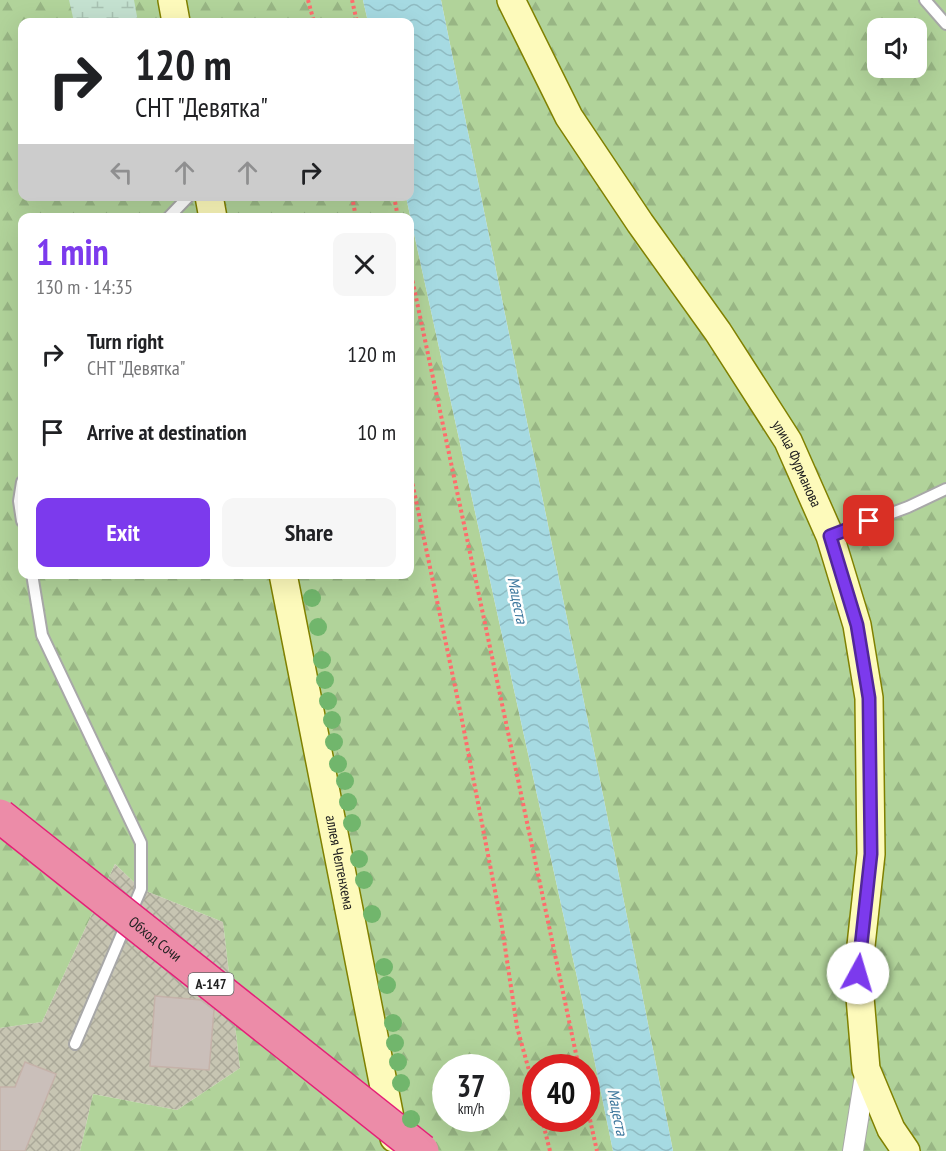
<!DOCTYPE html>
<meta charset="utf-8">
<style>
body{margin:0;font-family:"PT Sans Narrow",sans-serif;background:#f6f6f6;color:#202124;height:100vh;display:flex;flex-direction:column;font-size:22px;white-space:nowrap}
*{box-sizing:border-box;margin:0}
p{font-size:20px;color:#757577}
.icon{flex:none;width:33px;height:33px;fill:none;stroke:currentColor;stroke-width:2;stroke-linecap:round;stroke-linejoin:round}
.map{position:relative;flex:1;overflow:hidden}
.sheet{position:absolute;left:18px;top:213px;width:396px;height:366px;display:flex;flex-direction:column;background:#fff;border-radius:12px;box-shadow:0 6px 24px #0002}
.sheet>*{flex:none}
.top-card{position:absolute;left:18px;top:18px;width:396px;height:183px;border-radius:12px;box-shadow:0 6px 24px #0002;background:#fff;color:#202124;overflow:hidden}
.fabs{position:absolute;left:867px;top:18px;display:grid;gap:12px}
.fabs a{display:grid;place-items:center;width:60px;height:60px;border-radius:12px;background:#fff;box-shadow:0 6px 24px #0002;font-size:30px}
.speed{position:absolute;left:432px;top:1054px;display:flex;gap:12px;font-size:30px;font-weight:700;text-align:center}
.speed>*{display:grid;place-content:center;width:78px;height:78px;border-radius:50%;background:#fff;box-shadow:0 6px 24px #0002;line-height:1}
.speed small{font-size:15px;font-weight:400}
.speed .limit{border:9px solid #d22;background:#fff;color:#111}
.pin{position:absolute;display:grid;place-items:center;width:51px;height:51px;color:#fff;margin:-26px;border-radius:12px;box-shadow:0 3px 9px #0006}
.me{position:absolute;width:66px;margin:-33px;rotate:6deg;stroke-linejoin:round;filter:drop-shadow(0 0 4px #0008)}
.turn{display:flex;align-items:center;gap:21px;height:126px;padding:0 18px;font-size:27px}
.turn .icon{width:78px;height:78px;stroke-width:2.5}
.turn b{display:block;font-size:42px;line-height:51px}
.lanes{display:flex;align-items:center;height:57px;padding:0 18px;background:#0003;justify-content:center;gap:30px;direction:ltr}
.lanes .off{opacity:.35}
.round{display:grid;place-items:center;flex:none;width:63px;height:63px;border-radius:12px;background:#f6f6f6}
.head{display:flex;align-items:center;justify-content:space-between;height:102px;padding:0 18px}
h1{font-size:36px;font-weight:700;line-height:45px;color:#7c3aed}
.primary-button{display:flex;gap:12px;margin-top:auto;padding:12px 18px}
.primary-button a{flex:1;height:69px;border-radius:12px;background:#7c3aed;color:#fff;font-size:24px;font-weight:700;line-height:69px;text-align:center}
.primary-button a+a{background:#f6f6f6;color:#202124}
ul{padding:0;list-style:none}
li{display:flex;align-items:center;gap:18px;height:78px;padding:0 18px}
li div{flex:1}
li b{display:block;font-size:22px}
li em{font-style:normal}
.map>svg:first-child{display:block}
.construction{fill:url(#construction-cross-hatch)}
.forest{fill:url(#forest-firs);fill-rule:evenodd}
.wetland{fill:url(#wetland-marsh)}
.water{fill:url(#water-waves)}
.building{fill:#cabfba;stroke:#c5b2a9;stroke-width:1.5}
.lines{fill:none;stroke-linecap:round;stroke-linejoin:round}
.lane-casing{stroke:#a8a8a8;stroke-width:14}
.street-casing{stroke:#a8a8a8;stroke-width:22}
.secondary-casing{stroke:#808100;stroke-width:30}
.path{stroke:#ff6c6c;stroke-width:4;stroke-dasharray:3 3;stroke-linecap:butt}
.lane{stroke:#fff;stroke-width:10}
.street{stroke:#fff;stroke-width:20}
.secondary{stroke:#fdfabb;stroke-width:27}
.highway-bridge-casing{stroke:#e51f78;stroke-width:36;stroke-linecap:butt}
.highway-bridge{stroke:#ec8ca8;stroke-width:33}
.tree{fill:#71b66c}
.route-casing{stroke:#51269a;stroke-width:15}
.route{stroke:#7c3aed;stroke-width:10}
.labels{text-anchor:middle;stroke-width:5;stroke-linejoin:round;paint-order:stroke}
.shield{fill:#fff;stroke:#646464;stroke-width:1.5}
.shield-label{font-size:14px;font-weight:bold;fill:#212121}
.street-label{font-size:15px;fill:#212121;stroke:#fff}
.water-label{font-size:16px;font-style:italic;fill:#3f799f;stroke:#fff}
</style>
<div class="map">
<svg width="946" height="1151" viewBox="0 0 946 1151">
<defs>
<pattern id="construction-cross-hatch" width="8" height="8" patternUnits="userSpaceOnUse" patternTransform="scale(1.5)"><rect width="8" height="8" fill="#c7c5b2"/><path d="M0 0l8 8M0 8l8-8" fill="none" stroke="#aba999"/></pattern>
<pattern id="forest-firs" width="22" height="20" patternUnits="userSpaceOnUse" patternTransform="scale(1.5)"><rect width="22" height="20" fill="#b1d39a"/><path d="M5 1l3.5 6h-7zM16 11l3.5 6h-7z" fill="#98b584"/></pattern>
<pattern id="wetland-marsh" width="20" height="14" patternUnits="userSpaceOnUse" patternTransform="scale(1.5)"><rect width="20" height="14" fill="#c4e1d0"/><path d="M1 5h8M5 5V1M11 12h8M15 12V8" fill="none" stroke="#a8c1b2"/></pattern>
<pattern id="water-waves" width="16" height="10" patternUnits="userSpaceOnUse" patternTransform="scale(1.5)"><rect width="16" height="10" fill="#a6dae2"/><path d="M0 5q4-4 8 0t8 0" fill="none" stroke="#8fbbc2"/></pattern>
</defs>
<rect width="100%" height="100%" fill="#f2eee8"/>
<polygon class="construction" points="115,864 141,889 223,922 240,1068 177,1110 93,1094 80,1151 0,1151 0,1028 42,1022"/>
<g class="forest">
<path d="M 0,0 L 363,0 L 368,22 L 22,22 L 22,196 L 406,197 L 582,1000 L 613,1151 L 80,1151 L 93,1094 L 177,1110 L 240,1068 L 223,922 L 141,889 L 115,864 L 42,1022 L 0,1028 ZM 22,218 L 410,218 L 410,574 L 22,574 ZM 446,1068 L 496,1068 L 496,1119 L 446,1119 ZM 536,1068 L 586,1068 L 586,1119 L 536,1119 Z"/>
<path d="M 441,0 L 946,0 L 946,1151 L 673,1151 L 605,805 ZM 878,28 L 916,28 L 916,68 L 878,68 Z"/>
</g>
<polygon class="wetland" points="69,0 134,0 138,22 74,22"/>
<polygon class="water" points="363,0 441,0 605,805 673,1151 613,1151 582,1000 406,197 410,196 410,22 368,22"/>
<g class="building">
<polygon points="155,996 201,1000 214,1010 209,1070 150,1066"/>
<polygon points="25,1062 56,1074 25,1151 0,1151 0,1087 15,1087"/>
</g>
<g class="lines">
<g class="lane-casing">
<g id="lane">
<polyline points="925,0 946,24"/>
<polyline points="168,218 189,196"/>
<polyline points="22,482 19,501 22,521"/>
<polyline points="830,536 908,507 946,489"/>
<polyline points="32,574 42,635 141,843 141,889 75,1044"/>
</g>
</g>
<g class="street-casing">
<polyline id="street" points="853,1151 866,1069"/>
</g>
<g class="secondary-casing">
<g id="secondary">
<polyline points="172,0 176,22"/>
<path id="s1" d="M 511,0 L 569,117 L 640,223 L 718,332 L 788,441 L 830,536 L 857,625 L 869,698 L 871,854 L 858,973 L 866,1069 L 891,1129 L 906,1151"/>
<polyline points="209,196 213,218"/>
<path id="s2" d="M 283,574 L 394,1138"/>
</g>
</g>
<g class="path">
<polyline points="308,0 314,22"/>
<polyline points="352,0 357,22"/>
<polyline points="352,196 356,218"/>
<polyline points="394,196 398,218"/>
<polyline points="410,269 579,1068"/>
<polyline points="410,472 461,715 502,927 517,1027 536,1096"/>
<polyline points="586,1102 597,1151"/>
<polyline points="542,1119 550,1151"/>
</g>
<use href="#lane" class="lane"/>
<use href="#street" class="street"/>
<use href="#secondary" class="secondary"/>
<g class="highway-bridge-casing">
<g id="highway-bridge">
<path id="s3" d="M 0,816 L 422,1151"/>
</g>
</g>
<use href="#highway-bridge" class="highway-bridge"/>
</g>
<g class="tree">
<circle cx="312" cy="598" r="9"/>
<circle cx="318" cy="627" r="9"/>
<circle cx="322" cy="660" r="9"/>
<circle cx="325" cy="680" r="9"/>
<circle cx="328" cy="701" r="9"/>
<circle cx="332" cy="720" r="9"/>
<circle cx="334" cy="742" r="9"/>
<circle cx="338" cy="764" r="9"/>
<circle cx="345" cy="781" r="9"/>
<circle cx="348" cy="802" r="9"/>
<circle cx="352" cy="823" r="9"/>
<circle cx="359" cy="859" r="9"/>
<circle cx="364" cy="880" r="9"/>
<circle cx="372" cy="914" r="9"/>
<circle cx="384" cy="967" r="9"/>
<circle cx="387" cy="985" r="9"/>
<circle cx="393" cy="1023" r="9"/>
<circle cx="395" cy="1043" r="9"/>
<circle cx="398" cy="1062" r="9"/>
<circle cx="401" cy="1083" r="9"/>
<circle cx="411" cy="1119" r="9"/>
</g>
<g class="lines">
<g class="route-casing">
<polyline id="route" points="858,973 871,854 869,698 857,625 830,536 869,521"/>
</g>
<use href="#route" class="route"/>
</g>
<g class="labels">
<rect class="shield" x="188.5" y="973" width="45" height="22" rx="4.5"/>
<g class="shield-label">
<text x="211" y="989">А-147</text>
</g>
<g class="street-label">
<text dy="5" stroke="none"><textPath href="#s1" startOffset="546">улица Фурманова</textPath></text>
<text dy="5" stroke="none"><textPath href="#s2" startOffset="294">аллея Челтенхема</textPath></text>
<text dy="5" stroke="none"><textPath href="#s3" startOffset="198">Обход Сочи</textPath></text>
</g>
<g class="water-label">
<text transform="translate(518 600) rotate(79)" y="6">Мацеста</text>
<text transform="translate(618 1112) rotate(79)" y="6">Мацеста</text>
</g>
</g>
</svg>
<div class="fabs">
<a><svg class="icon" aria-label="sound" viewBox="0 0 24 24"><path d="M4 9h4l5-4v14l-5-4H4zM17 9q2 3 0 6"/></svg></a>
</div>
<div class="speed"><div>37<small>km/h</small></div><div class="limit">40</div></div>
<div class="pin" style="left:869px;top:521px;background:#d93025"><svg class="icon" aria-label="arrive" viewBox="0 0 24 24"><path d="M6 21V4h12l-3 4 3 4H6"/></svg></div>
<svg class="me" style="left:858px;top:973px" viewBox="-20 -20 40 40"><circle r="19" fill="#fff"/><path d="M0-13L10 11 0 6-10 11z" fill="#7c3aed"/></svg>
<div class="top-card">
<div class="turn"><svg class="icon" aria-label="right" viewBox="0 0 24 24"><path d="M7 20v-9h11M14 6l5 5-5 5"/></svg><div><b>120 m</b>СНТ &quot;Девятка&quot;</div></div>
<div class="lanes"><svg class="icon off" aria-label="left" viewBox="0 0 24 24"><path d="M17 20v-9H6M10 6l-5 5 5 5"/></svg><svg class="icon off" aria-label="ahead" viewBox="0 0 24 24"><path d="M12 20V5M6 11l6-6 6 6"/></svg><svg class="icon off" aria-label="ahead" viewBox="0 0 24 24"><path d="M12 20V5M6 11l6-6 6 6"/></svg><svg class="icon" aria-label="right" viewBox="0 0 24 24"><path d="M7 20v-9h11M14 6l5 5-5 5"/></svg></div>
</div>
<section class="sheet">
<div class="head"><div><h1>1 min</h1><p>130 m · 14:35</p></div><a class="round"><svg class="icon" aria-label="close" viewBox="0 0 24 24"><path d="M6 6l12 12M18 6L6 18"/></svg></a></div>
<ul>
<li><svg class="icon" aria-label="right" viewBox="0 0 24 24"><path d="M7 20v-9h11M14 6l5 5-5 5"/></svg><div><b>Turn right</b><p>СНТ &quot;Девятка&quot;</p></div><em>120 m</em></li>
<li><svg class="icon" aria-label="arrive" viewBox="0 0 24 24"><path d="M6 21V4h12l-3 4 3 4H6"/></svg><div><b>Arrive at destination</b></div><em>10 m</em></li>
</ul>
<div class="primary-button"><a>Exit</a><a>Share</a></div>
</section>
</div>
